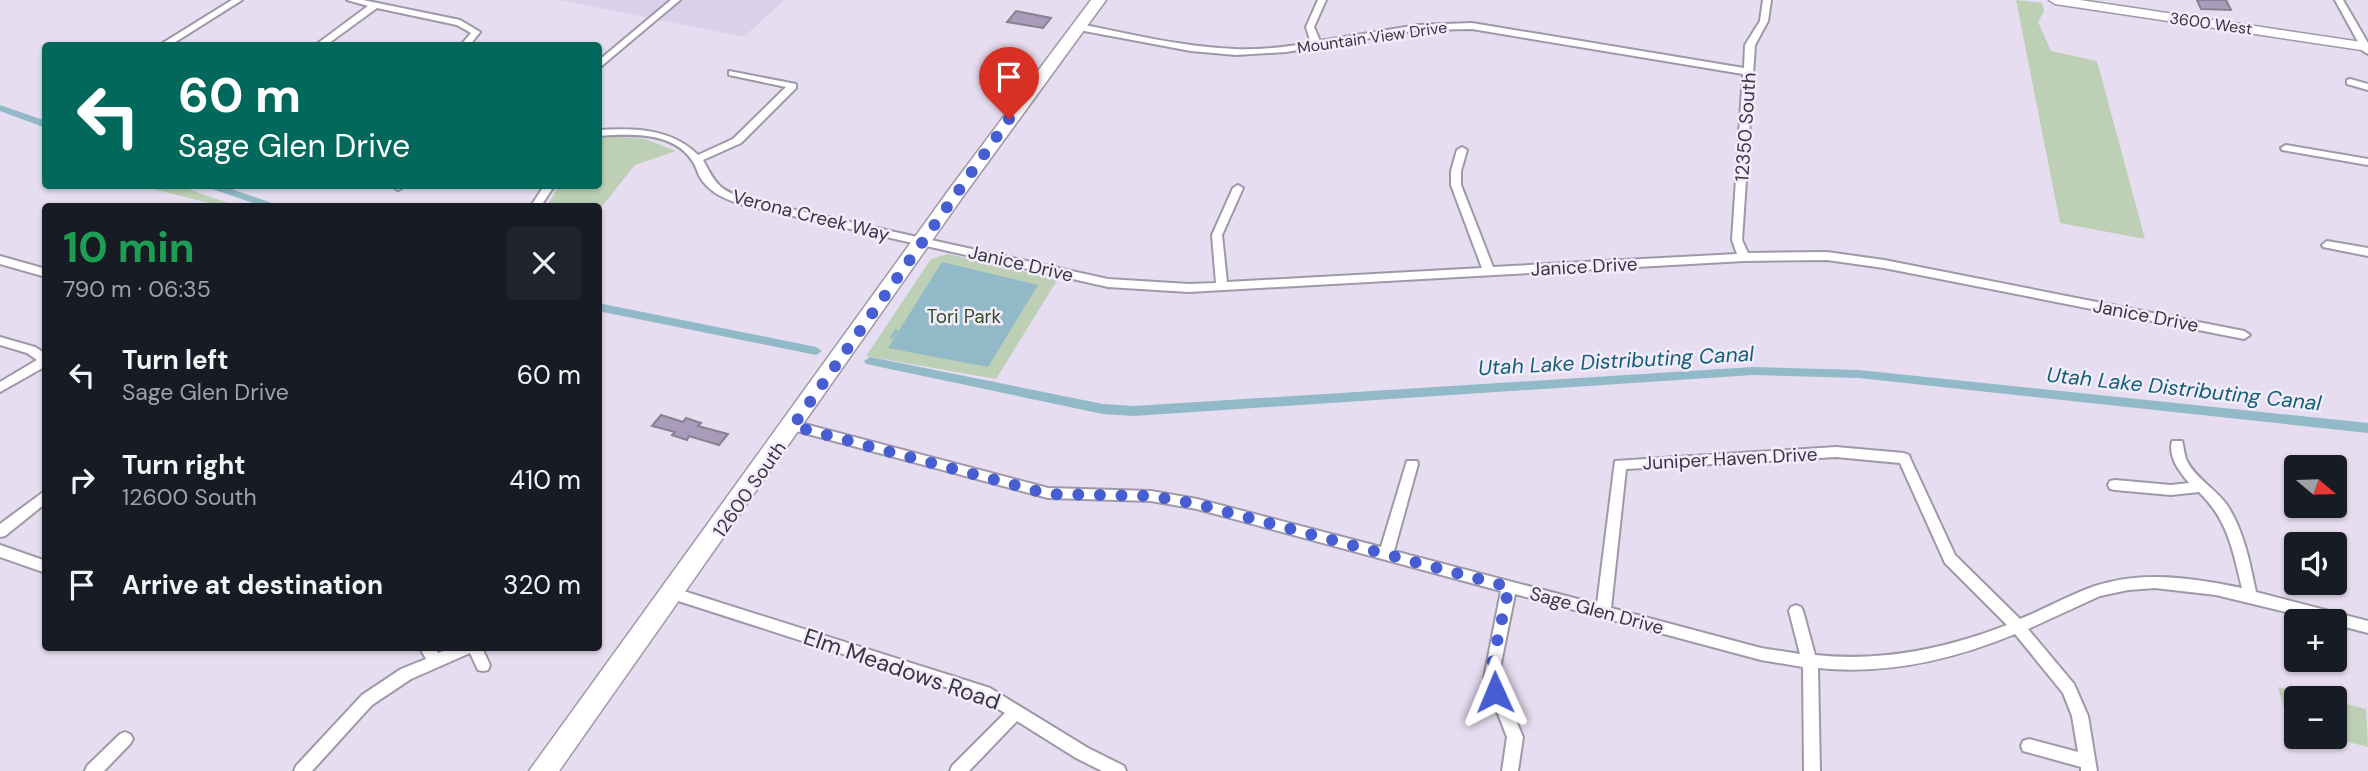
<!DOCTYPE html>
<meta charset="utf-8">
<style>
body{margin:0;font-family:"DM Sans",sans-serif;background:#20242c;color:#f1f3f6;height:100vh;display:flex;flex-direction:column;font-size:26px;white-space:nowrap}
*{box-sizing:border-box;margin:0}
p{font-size:23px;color:#9ea1a6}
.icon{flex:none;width:38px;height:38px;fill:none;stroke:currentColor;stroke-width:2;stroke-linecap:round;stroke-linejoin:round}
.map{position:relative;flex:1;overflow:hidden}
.side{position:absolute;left:42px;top:203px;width:560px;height:448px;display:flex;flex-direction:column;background:#171b24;border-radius:7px;box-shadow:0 2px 5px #0004}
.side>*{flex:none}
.guide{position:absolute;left:42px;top:42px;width:560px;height:147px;border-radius:7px;box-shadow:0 2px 5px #0004;background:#00695c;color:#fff;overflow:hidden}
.needle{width:46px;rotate:109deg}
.fabs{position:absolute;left:2284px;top:455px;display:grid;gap:14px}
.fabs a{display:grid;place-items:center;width:63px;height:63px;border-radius:7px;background:#171b24;box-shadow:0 2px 5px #0004;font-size:35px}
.pin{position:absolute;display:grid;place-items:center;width:60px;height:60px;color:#fff;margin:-72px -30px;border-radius:50% 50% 50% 0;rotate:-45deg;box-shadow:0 0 7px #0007}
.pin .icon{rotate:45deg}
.me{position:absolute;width:77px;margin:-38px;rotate:359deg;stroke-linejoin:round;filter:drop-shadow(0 0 5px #0008)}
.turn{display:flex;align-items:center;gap:24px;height:147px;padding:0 21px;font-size:32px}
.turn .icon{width:91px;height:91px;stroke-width:2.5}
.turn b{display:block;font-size:49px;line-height:60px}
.round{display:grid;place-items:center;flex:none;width:74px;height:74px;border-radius:7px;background:#20242c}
.summary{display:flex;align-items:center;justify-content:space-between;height:119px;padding:0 21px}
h1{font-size:42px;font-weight:700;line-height:52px;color:#1e9e55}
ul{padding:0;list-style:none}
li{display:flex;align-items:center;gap:21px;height:105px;padding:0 21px}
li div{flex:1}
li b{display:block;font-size:26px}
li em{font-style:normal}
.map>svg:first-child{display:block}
.built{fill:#dbd0e9}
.green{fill:#bdd0b5}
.water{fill:#91b9c7}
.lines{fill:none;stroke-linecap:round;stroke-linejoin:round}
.stream{stroke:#91b9c7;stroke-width:3.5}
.canal{fill:#91b9c7;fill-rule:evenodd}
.building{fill:#a99bbb;stroke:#898192;stroke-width:2}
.minor-casing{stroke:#9f98a9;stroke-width:4}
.secondary-casing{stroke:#9f98a9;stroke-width:3}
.primary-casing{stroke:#9f98a9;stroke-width:3}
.minor{fill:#fff;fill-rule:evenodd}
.secondary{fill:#fff;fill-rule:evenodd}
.primary{fill:#fff;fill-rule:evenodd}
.route{stroke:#465ed2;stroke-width:12;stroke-dasharray:0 21.6}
.labels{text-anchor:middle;stroke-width:5;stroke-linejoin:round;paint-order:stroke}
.far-street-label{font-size:16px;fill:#39363d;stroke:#f3ebfe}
.street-label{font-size:19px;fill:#39363d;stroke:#f3ebfe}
.park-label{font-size:19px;fill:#314f24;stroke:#f3ebfe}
.water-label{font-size:21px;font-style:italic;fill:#115f74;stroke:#f3ebfe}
.near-street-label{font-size:23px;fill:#39363d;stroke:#f3ebfe}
</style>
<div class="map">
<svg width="2368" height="771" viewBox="0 0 2368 771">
<rect width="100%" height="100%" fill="#e6ddf0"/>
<polygon class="built" points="559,0 784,0 744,37"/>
<g class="green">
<polygon points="2016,0 2042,3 2044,11 2038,22 2051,51 2097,61 2145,239 2060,223"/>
<polygon points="620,137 645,139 676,151 635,165 599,210 598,206 547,206 559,186 598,186 599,138"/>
<polygon points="152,186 180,186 236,206 221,206 149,188"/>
<polygon points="948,254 1058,279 996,379 866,356 931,259"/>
<polygon points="2278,687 2324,698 2296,698 2296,728 2289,726"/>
<polygon points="2335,701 2366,709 2368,747 2329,737 2334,737"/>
</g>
<polygon class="water" points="942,262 1038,285 988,367 888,348"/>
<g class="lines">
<polyline class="stream" points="892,337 896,331"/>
<g class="canal">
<polygon points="0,105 46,121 46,128 0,111"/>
<polygon points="208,186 222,186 275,204 276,206 262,206 209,188"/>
<polygon points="598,303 816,347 822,351 816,355 598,311"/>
<polygon points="870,357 1103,404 1134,406 1753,367 1859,370 2368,423 2368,433 1859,378 1753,375 1134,416 1103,414 866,364 864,361"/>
</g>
</g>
<g class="building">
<polygon points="2197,0 2226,0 2231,10 2201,9"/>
<polygon points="1016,11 1051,18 1043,28 1007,22"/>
<polygon points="661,415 683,422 686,418 701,423 698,426 728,434 719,445 689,436 687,440 672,435 675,432 652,426"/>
</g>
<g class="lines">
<g class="minor-casing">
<g id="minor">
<polygon points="232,0 242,0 169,46 158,46"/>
<polygon points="347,0 363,0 460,20 480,32 469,46 460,46 471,33 457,25 377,8 325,46 314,46 368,6"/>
<polygon points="671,0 680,0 598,69 598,61"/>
<path d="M 1318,0 L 1326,0 L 1314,27 L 1320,41 L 1418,25 L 1472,23 L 1744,68 L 1745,45 L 1760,21 L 1763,0 L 1771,0 L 1768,21 L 1755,45 L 1742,240 L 1748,253 L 1827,252 L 1884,260 L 2244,331 L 2250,335 L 2244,339 L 1884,268 L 1827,260 L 1744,261 L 1189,292 L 1108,287 L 744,205 C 727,200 709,193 700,177 C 697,172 696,166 693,162 C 674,131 630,134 598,136 L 598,130 C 634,128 671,128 698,155 L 733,139 L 786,87 L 729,75 L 729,71 L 796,84 L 796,88 L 741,143 L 703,160 C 717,187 721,191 750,200 L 1108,279 L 1189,284 L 1216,283 L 1212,235 L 1233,188 L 1238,185 L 1243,188 L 1222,235 L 1227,282 L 1482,268 L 1451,185 L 1451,171 L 1457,150 L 1462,147 L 1467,150 L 1461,171 L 1461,185 L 1493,267 L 1737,254 L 1732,240 L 1743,74 L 1472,29 L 1418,30 L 1286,52 L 1236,55 L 1191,51 L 1079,30 L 1075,27 L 1079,24 C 1131,34 1182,47 1235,49 C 1261,50 1286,47 1311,43 L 1306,27 Z"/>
<polygon points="2335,0 2343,0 2368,43 2368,54 2363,51"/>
<polygon points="2350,79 2368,84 2368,90 2347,84 2347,80"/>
<polygon points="2286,145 2368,159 2368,165 2282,150 2281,148"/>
<polygon points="392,186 402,186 403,187 398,190"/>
<polygon points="544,186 554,186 541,206 531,206"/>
<polygon points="2327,241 2368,248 2368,256 2323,247 2322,245"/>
<polygon points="0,256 46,269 46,277 0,264"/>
<polygon points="0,337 35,347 46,354 46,366 0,392 0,382 37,360 27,353 0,345"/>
<path d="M 793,421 L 1048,488 L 1151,491 L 1197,499 L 1381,547 L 1406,464 L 1407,461 L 1417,461 L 1418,464 L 1394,551 L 1597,604 L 1615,461 L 1836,447 L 1904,453 L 1909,455 L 1910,458 L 1955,555 L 2020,619 C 2045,609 2069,595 2095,586 C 2143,570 2193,578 2242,588 C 2233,551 2228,520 2199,492 L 2171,495 L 2115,490 L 2110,489 L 2108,485 L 2110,481 L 2115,480 L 2171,485 L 2189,483 C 2179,471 2168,457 2172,441 L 2182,441 C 2184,447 2184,455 2187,461 C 2196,479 2216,489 2227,505 C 2244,531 2250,563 2256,592 L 2368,621 L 2368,633 L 2334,624 L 2334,621 L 2323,621 L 2216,595 L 2155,588 L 2128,590 L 2100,596 L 2028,629 L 2074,684 L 2088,716 L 2097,771 L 2081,771 L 2081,767 L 2023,751 L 2021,746 L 2023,741 L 2029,739 L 2078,752 L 2072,716 L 2063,693 L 2015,634 C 1952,660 1887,675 1818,668 L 1820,771 L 1804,771 L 1803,667 L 1761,660 L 1515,594 L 1498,678 L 1523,737 L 1518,771 L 1502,771 L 1507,737 L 1484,678 L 1501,591 L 1197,509 L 1151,501 L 1048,498 L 789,429 L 787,426 L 789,423 ZM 1836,457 L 1900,463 L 1945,563 L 2007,625 C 1945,649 1882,662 1815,655 L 1803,611 L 1801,607 L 1796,605 L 1791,607 L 1789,611 L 1800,654 L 1761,648 L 1611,608 L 1626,469 Z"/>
<polygon points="46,490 46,503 5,536 0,537 0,524"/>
<polygon points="0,545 46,561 46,573 0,557"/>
<polygon points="674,588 990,688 1088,748 1124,766 1126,771 1102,771 1076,758 1017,721 969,771 950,771 952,766 1005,713 980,698 669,598 667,594 669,590"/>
<polygon points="420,648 435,648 438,653 451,648 482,648 490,665 488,670 483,671 478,670 470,653 411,679 372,705 312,771 294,771 296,766 362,695 401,669 426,659"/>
<polygon points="125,732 130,734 133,739 130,744 104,771 85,771 87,766 120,734"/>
</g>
</g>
<g class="secondary-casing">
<polygon id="secondary" points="2049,0 2080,0 2368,43 2368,51 2055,4"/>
</g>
<g class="primary-casing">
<polygon id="primary" points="1091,0 1106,0 964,195 559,771 529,771 951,187"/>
</g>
<use href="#minor" class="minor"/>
<use href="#secondary" class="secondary"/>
<use href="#primary" class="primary"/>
</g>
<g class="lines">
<polyline class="route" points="1009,119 793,426 1048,494 1151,496 1197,504 1509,587 1492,665 1495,692"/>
</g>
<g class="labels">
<g class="far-street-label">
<text transform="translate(2211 23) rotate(8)" y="6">3600 West</text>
<text transform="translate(1372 37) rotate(-8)" y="6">Mountain View Drive</text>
</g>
<g class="street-label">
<text transform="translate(1745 127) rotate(-86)" y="7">12350 South</text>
<text transform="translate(811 215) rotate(14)" y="7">Verona Creek Way</text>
<text transform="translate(1021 263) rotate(13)" y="7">Janice Drive</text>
<text transform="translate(1584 266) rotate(-3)" y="7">Janice Drive</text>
<text transform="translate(2146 315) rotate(11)" y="7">Janice Drive</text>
<text transform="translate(1730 458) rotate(-3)" y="7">Juniper Haven Drive</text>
<text transform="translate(749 489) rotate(-55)" y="7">12600 South</text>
<text transform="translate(1597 610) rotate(15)" y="7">Sage Glen Drive</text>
</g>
<g class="park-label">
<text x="964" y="323">Tori Park</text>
</g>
<g class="water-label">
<text transform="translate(1616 361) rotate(-3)" y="7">Utah Lake Distributing Canal</text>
<text transform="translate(2184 389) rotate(6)" y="7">Utah Lake Distributing Canal</text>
</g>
<g class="near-street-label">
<text transform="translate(902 669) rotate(19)" y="8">Elm Meadows Road</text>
</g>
</g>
</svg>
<div class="fabs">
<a><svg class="needle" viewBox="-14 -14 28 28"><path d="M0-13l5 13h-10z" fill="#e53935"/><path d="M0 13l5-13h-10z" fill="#9ea1a6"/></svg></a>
<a><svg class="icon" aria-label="sound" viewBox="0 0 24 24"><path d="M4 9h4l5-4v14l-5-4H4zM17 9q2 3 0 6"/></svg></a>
<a>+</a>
<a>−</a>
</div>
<div class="pin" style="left:1009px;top:119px;background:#d93025"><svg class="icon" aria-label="arrive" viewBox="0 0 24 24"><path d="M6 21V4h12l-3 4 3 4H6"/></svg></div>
<svg class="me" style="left:1495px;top:692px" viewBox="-20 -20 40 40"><path d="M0-17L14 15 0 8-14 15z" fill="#465ed2" stroke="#fff" stroke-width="4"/></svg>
<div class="guide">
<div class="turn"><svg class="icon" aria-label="left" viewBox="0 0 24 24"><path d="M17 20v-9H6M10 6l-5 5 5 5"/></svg><div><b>60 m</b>Sage Glen Drive</div></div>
</div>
<section class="side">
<div class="summary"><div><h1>10 min</h1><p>790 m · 06:35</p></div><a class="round"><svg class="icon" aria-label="close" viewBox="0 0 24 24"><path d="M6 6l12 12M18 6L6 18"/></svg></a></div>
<ul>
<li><svg class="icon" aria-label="left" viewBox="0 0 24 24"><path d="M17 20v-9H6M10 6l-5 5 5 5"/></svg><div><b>Turn left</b><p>Sage Glen Drive</p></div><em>60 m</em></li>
<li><svg class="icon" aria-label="right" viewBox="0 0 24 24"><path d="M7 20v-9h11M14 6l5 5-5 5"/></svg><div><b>Turn right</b><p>12600 South</p></div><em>410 m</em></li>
<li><svg class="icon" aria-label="arrive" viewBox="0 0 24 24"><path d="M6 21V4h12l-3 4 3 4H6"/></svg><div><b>Arrive at destination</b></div><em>320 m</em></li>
</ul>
</section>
</div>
